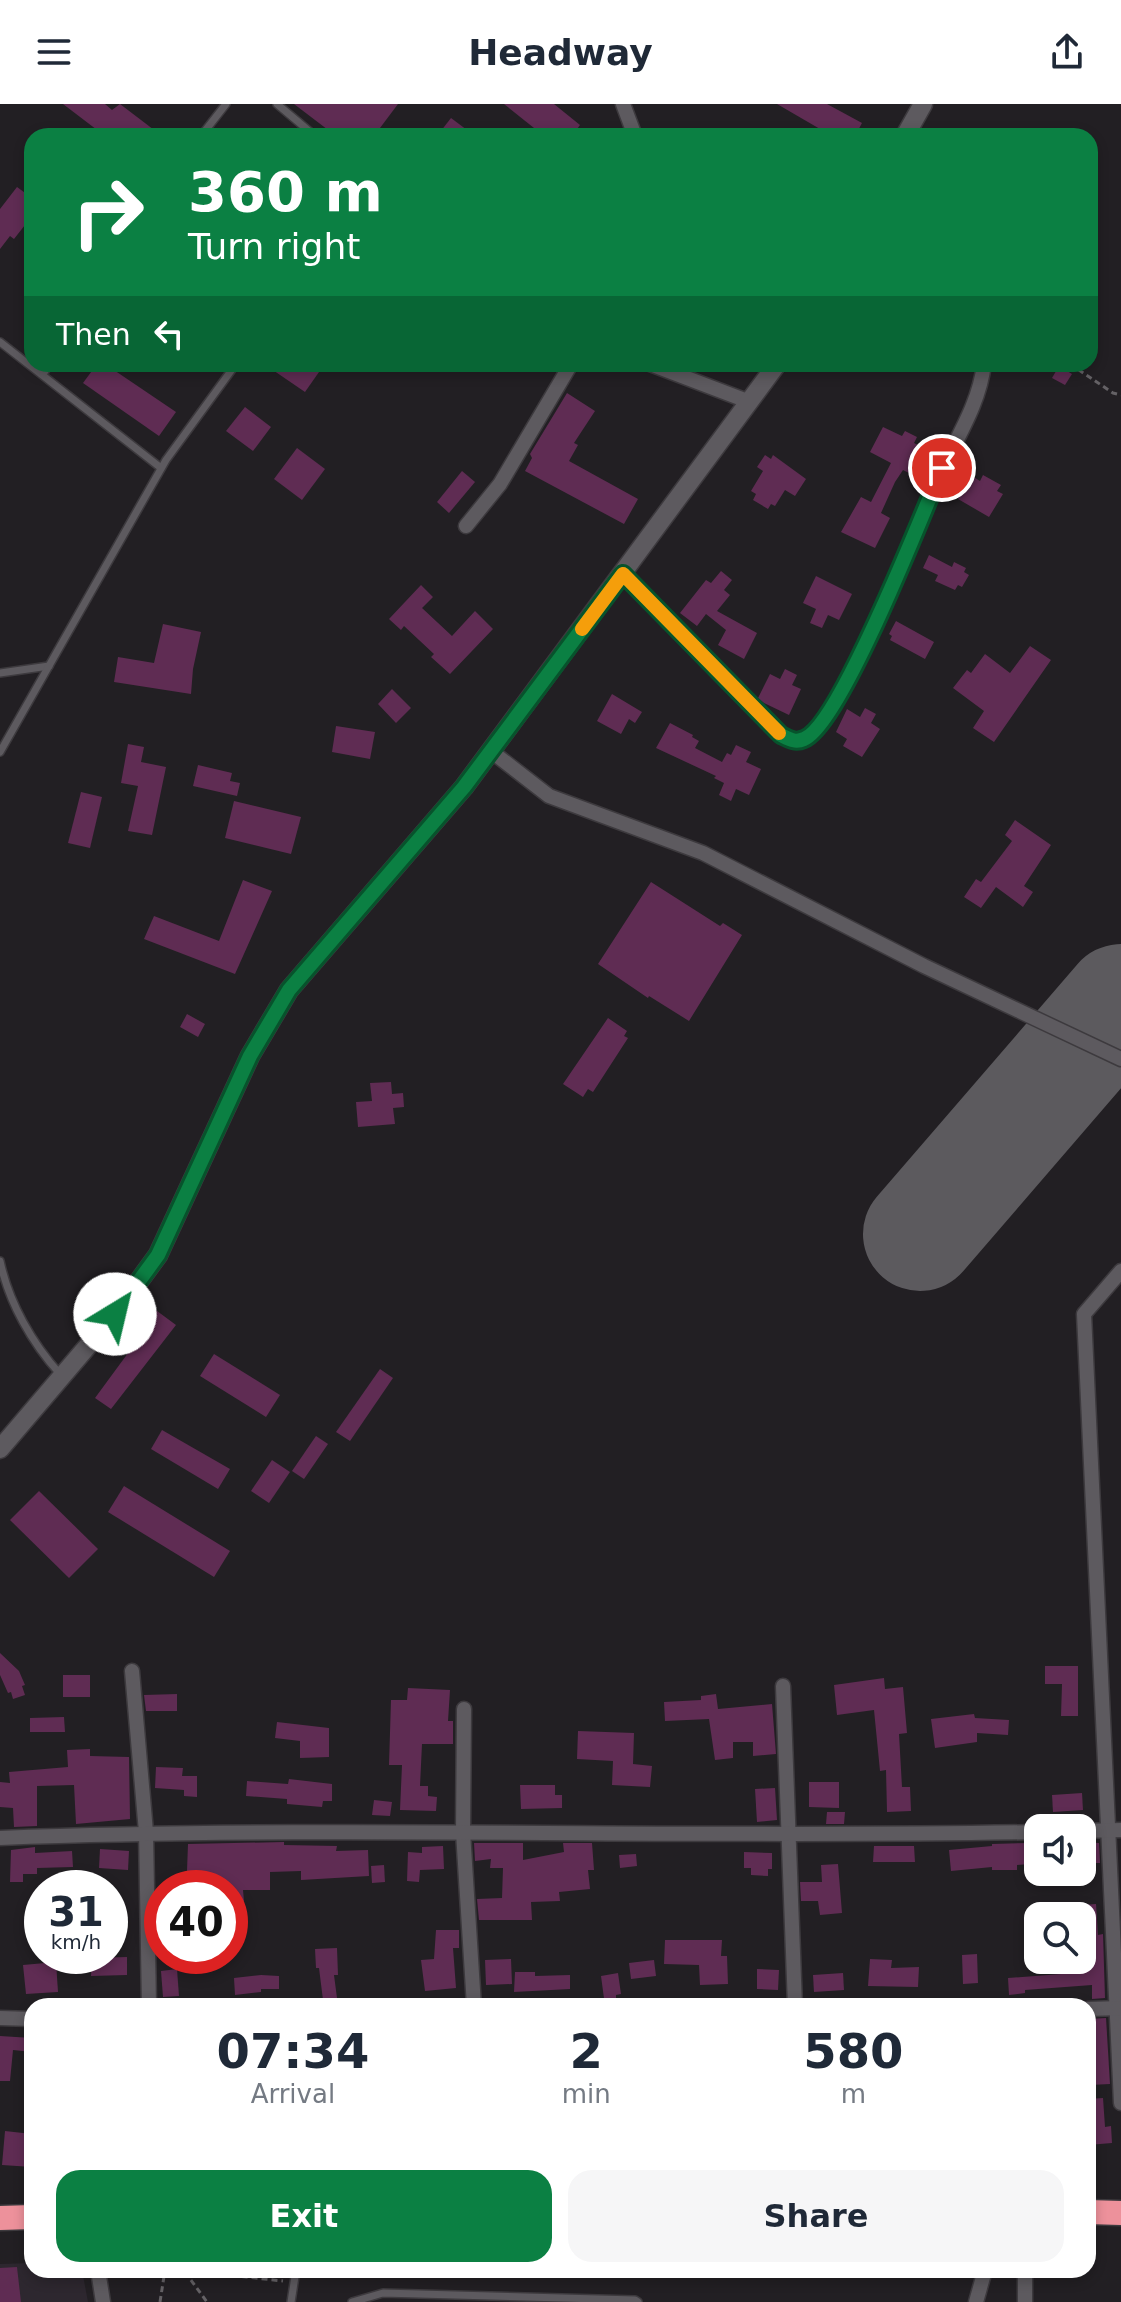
<!DOCTYPE html>
<style>
body{margin:0;font-family:"DejaVu Sans",sans-serif;background:#f6f6f7;color:#1f2937;height:100vh;display:flex;flex-direction:column;font-size:30px;white-space:nowrap}
*{box-sizing:border-box;margin:0}
p{font-size:26px;color:#747a83}
.icon{flex:none;width:44px;height:44px;fill:none;stroke:currentColor;stroke-width:2;stroke-linecap:round;stroke-linejoin:round}
.map{position:relative;flex:1;overflow:hidden}
.details{position:absolute;left:24px;top:1894px;width:1072px;height:280px;display:flex;flex-direction:column;background:#fff;border-radius:24px;box-shadow:0 4px 12px #0003}
.details>*{flex:none}
.hud{position:absolute;left:24px;top:24px;width:1074px;height:244px;border-radius:24px;box-shadow:0 4px 12px #0003;background:#0b8043;color:#fff;overflow:hidden}
.fabs{position:absolute;left:1024px;top:1710px;display:grid;gap:16px}
.fabs a{display:grid;place-items:center;width:72px;height:72px;border-radius:16px;background:#fff;box-shadow:0 4px 12px #0003;font-size:40px}
.speed{position:absolute;left:24px;top:1766px;display:flex;gap:16px;font-size:40px;font-weight:700;text-align:center}
.speed>*{display:grid;place-content:center;width:104px;height:104px;border-radius:50%;background:#fff;box-shadow:0 4px 12px #0003;line-height:1}
.speed small{font-size:20px;font-weight:400}
.speed .limit{border:12px solid #d22;background:#fff;color:#111}
.pin{position:absolute;display:grid;place-items:center;width:68px;height:68px;color:#fff;margin:-34px;border:4px solid #fff;border-radius:50%;box-shadow:0 2px 8px #0007}
.me{position:absolute;width:88px;margin:-44px;rotate:36deg;stroke-linejoin:round;filter:drop-shadow(0 0 6px #0008)}
.turn{display:flex;align-items:center;gap:28px;height:168px;padding:0 32px;font-size:36px}
.turn .icon{width:104px;height:104px;stroke-width:2.5}
.turn b{display:block;font-size:56px;line-height:68px}
.then{display:flex;align-items:center;height:76px;padding:0 32px;background:#0003;gap:16px;font-size:30px}
.eta{display:flex;justify-content:space-evenly;align-items:center;height:136px;text-align:center}
.eta b{font-size:48px;font-weight:800;line-height:56px}
.cta{display:flex;gap:16px;margin-top:auto;padding:16px 32px}
.cta a{flex:1;height:92px;border-radius:24px;background:#0b8043;color:#fff;font-size:32px;font-weight:800;line-height:92px;text-align:center}
.cta a+a{background:#f6f6f7;color:#1f2937}
header{display:flex;justify-content:space-between;align-items:center;height:104px;padding:0 32px;background:#fff;font-size:36px;font-weight:800}
.map>svg:first-child{display:block}
.built{fill:#2d272f}
.lines{fill:none;stroke-linecap:round;stroke-linejoin:round}
.runway{stroke:#5c5a5e;stroke-width:114}
.building{fill:#5f2c53}
.lane-casing{stroke:#3d3a3e;stroke-width:10}
.street-casing{stroke:#3d3a3e;stroke-width:17}
.secondary-casing{stroke:#3d3a3e;stroke-width:21}
.highway-casing{stroke:#3d3a3e;stroke-width:27}
.path{stroke:#646165;stroke-width:3;stroke-dasharray:6 4;stroke-linecap:butt}
.lane{stroke:#5d5a5f;stroke-width:7}
.street{stroke:#5d5a5f;stroke-width:14}
.secondary{stroke:#5d5a5f;stroke-width:18}
.highway{stroke:#ed919b;stroke-width:24}
.route-casing{stroke:#07532c;stroke-width:20}
.route{stroke:#0b8043;stroke-width:14}
.slow{stroke:#f59e0b;stroke-width:14}
</style>
<header><svg class="icon" aria-label="menu" viewBox="0 0 24 24"><path d="M4 6h16M4 12h16M4 18h16"/></svg>Headway<svg class="icon" aria-label="share" viewBox="0 0 24 24"><path d="M12 15V3M7 8l5-5 5 5M5 13v7h14v-7"/></svg></header>
<div class="map">
<svg width="1121" height="2198" viewBox="0 0 1121 2198">
<rect width="100%" height="100%" fill="#221f23"/>
<polygon class="built" points="32,2159 32,2166 82,2166 88,2198 0,2198 0,2160"/>
<g class="lines">
<polyline class="runway" points="920,1130 1121,897"/>
</g>
<g class="building">
<polygon points="63,0 105,0 112,6 120,0 162,32 105,32"/>
<polygon points="294,0 398,0 374,32 336,32"/>
<polygon points="504,0 554,0 580,21 572,32 544,32"/>
<polygon points="777,0 827,0 862,19 855,32 832,32"/>
<polygon points="451,14 475,32 437,32"/>
<polygon points="17,83 32,94 32,112 14,135 10,132 0,145 0,105"/>
<polygon points="97,260 105,260 176,308 159,332 83,279"/>
<polygon points="264,260 307,260 319,268 305,288"/>
<polygon points="1059,262 1072,270 1065,281 1052,274"/>
<polygon points="567,289 595,307 574,339 578,341 569,357 638,395 624,420 525,367 532,354 530,350"/>
<polygon points="245,303 271,323 253,347 226,327"/>
<polygon points="883,323 902,332 905,327 917,333 914,339 926,345 913,371 903,366 895,378 881,409 890,414 875,444 841,428 861,393 871,398 891,359 870,348"/>
<polygon points="297,344 325,365 302,396 274,375"/>
<polygon points="765,351 771,355 773,351 806,375 795,392 785,386 775,402 771,400 768,405 753,396 756,390 751,387 763,367 757,363"/>
<polygon points="462,367 475,378 449,409 437,398"/>
<polygon points="983,371 1001,381 997,387 1003,390 989,413 958,395 972,372 980,377"/>
<polygon points="929,451 952,463 954,458 966,464 964,468 969,471 962,483 958,481 955,486 935,477 938,471 923,464"/>
<polygon points="721,467 732,476 724,486 730,491 717,507 757,529 744,555 718,541 726,526 706,510 697,522 680,509 706,476 711,479"/>
<polygon points="816,472 852,490 839,516 828,511 822,524 810,519 816,505 803,499"/>
<polygon points="421,481 433,493 422,504 452,532 475,507 493,525 450,570 431,553 434,550 404,522 401,526 389,515"/>
<polygon points="896,517 934,538 925,555 890,536 892,532 889,530"/>
<polygon points="163,520 201,528 193,565 191,590 114,578 118,553 154,559"/>
<polygon points="1030,542 1051,556 994,638 973,624 984,607 953,584 967,566 971,569 985,550 1010,569"/>
<polygon points="785,565 797,571 792,581 801,585 789,611 764,599 758,594 770,570 780,575"/>
<polygon points="392,585 411,604 396,619 378,600"/>
<polygon points="612,590 642,608 635,619 629,615 621,630 597,617"/>
<polygon points="865,604 876,610 871,619 880,625 862,653 843,642 847,635 836,628 847,605 860,613"/>
<polygon points="670,619 693,631 692,633 699,637 695,644 722,658 727,649 731,651 736,641 751,648 746,658 761,665 749,691 736,685 731,697 719,691 724,679 714,674 716,672 656,644"/>
<polygon points="336,622 375,628 370,655 332,648"/>
<polygon points="128,640 144,643 141,658 166,663 152,731 128,727 138,682 121,679"/>
<polygon points="198,661 232,669 230,677 240,679 237,692 193,682"/>
<polygon points="81,688 102,693 90,744 68,739"/>
<polygon points="234,697 301,713 291,750 225,734"/>
<polygon points="1015,716 1051,741 1024,782 1033,788 1023,803 996,783 981,804 964,793 976,775 981,778 1012,737 1005,731"/>
<polygon points="243,776 272,787 235,870 144,835 154,812 219,837"/>
<polygon points="651,778 720,822 723,819 742,831 689,917 649,892 648,894 598,860"/>
<polygon points="187,910 205,920 198,933 180,923"/>
<polygon points="608,914 627,927 624,932 628,934 593,988 588,985 583,993 563,980"/>
<polygon points="391,978 392,990 403,989 404,1003 393,1004 395,1020 358,1023 356,998 372,997 370,979"/>
<polygon points="153,1204 176,1221 111,1305 95,1294 131,1245 125,1242"/>
<polygon points="214,1250 280,1291 266,1313 200,1272"/>
<polygon points="380,1265 393,1274 350,1337 336,1328"/>
<polygon points="162,1326 230,1365 218,1385 151,1345"/>
<polygon points="316,1332 328,1340 304,1375 292,1367"/>
<polygon points="272,1356 290,1368 269,1399 251,1387"/>
<polygon points="124,1382 230,1447 214,1473 108,1408"/>
<polygon points="39,1387 98,1445 69,1474 10,1416"/>
<polygon points="0,1549 19,1567 25,1581 22,1582 25,1591 13,1595 11,1588 8,1589 0,1571"/>
<polygon points="1045,1562 1078,1562 1078,1612 1061,1612 1062,1580 1045,1580"/>
<rect x="63" y="1571" width="27" height="22"/>
<polygon points="884,1574 885,1585 903,1583 907,1629 899,1630 902,1683 910,1683 911,1707 887,1708 886,1666 880,1667 874,1606 837,1611 834,1581"/>
<polygon points="408,1584 450,1586 448,1617 453,1617 453,1640 422,1640 420,1682 428,1682 428,1692 437,1693 436,1707 400,1706 402,1661 389,1661 391,1596 407,1596"/>
<polygon points="177,1590 177,1607 146,1607 144,1591"/>
<polygon points="716,1590 718,1605 772,1600 776,1650 753,1652 753,1638 733,1638 733,1654 715,1656 709,1615 665,1617 664,1598 701,1596 701,1592"/>
<polygon points="974,1610 975,1614 1009,1616 1008,1631 977,1629 977,1638 935,1644 931,1615"/>
<polygon points="64,1613 65,1628 30,1628 30,1614"/>
<polygon points="277,1618 329,1624 329,1653 300,1654 300,1637 275,1634"/>
<polygon points="578,1627 634,1629 633,1660 652,1662 650,1683 612,1681 613,1657 577,1655"/>
<polygon points="90,1645 90,1652 129,1653 130,1715 76,1720 74,1681 37,1682 37,1722 14,1723 13,1704 0,1703 0,1678 10,1679 9,1668 68,1663 67,1646"/>
<polygon points="156,1663 183,1664 182,1672 197,1672 197,1693 184,1692 184,1686 155,1684"/>
<polygon points="289,1675 332,1680 332,1697 323,1697 322,1703 287,1700 287,1695 246,1692 247,1677 288,1680"/>
<polygon points="809,1678 839,1678 839,1704 809,1703"/>
<polygon points="520,1681 555,1681 555,1691 562,1691 562,1704 521,1705"/>
<polygon points="775,1684 777,1716 757,1718 755,1685"/>
<polygon points="1082,1689 1083,1706 1053,1708 1052,1691"/>
<polygon points="374,1696 392,1698 390,1712 372,1711"/>
<polygon points="827,1708 845,1708 844,1720 826,1720"/>
<polygon points="284,1738 284,1741 337,1742 336,1747 368,1746 369,1772 301,1776 301,1767 270,1768 270,1786 243,1786 244,1797 230,1798 230,1784 190,1784 191,1767 187,1767 188,1740"/>
<polygon points="1082,1738 1099,1739 1100,1759 1082,1759"/>
<polygon points="474,1739 523,1739 523,1756 564,1748 563,1739 592,1739 594,1766 588,1766 590,1785 559,1788 560,1797 531,1798 532,1816 479,1816 477,1795 502,1794 503,1764 490,1764 491,1755 475,1757"/>
<polygon points="1030,1739 1030,1760 1017,1761 1017,1766 992,1766 992,1763 951,1767 949,1746 992,1742 992,1740"/>
<polygon points="443,1742 444,1765 420,1766 419,1778 407,1777 408,1748 422,1749 422,1743"/>
<polygon points="874,1742 914,1742 915,1758 873,1758"/>
<polygon points="35,1743 35,1749 72,1747 73,1763 37,1764 37,1770 23,1770 23,1778 10,1778 11,1746"/>
<polygon points="100,1745 129,1747 128,1766 99,1764"/>
<polygon points="744,1748 772,1749 772,1765 768,1765 768,1772 751,1771 751,1764 744,1764"/>
<polygon points="636,1750 637,1762 620,1764 619,1751"/>
<polygon points="838,1760 842,1809 820,1811 818,1797 801,1797 800,1778 822,1778 821,1761"/>
<polygon points="384,1761 385,1778 372,1779 371,1762"/>
<polygon points="1096,1800 1098,1831 1103,1830 1105,1894 1092,1895 1092,1881 1025,1886 1025,1889 1009,1891 1008,1874 1061,1870 1061,1862 1082,1860 1082,1801"/>
<polygon points="436,1826 459,1826 459,1844 453,1844 456,1884 425,1887 421,1856 434,1855"/>
<polygon points="665,1836 722,1836 721,1852 727,1852 728,1880 700,1881 699,1861 664,1860"/>
<polygon points="337,1844 338,1871 334,1871 337,1894 323,1896 319,1864 316,1864 315,1845"/>
<polygon points="977,1850 978,1879 963,1880 962,1851"/>
<polygon points="127,1853 127,1871 91,1872 92,1854"/>
<polygon points="511,1855 512,1880 486,1881 485,1856"/>
<polygon points="870,1855 892,1856 891,1864 919,1863 918,1883 868,1882"/>
<polygon points="654,1856 656,1872 631,1875 629,1859"/>
<polygon points="56,1858 58,1888 26,1890 23,1861"/>
<polygon points="177,1865 179,1892 163,1893 161,1867"/>
<polygon points="757,1865 779,1866 778,1886 757,1885"/>
<polygon points="515,1868 535,1868 535,1872 570,1871 570,1885 514,1888"/>
<polygon points="618,1869 621,1890 616,1891 616,1902 605,1902 601,1872"/>
<polygon points="843,1869 844,1886 814,1888 813,1871"/>
<polygon points="261,1871 279,1872 279,1885 261,1885 261,1888 235,1891 234,1874"/>
<polygon points="1106,1914 1110,1980 1090,1981 1088,1915"/>
<polygon points="0,1932 32,1934 32,1948 13,1946 10,1977 0,1977"/>
<polygon points="1103,1994 1105,2023 1111,2022 1112,2039 1088,2041 1088,1995"/>
<polygon points="5,2027 32,2030 32,2063 2,2061"/>
<polygon points="17,2163 21,2198 0,2198 0,2164"/>
</g>
<g class="lines">
<g class="lane-casing">
<g id="lane">
<polyline points="277,0 315,32"/>
<polyline points="201,32 226,0"/>
<polyline points="0,238 161,364"/>
<polyline points="43,270 50,260"/>
<polyline points="0,569 49,562"/>
<polyline points="0,648 166,356 236,260"/>
<path d="M 0,1157 C 9,1199 32,1239 60,1270"/>
<polyline points="291,2198 296,2166"/>
<polyline points="352,2198 383,2189 635,2196 638,2198"/>
</g>
</g>
<g class="street-casing">
<g id="street">
<polyline points="623,0 635,32"/>
<polyline points="650,260 750,298"/>
<polyline points="466,422 500,380 571,260"/>
<path d="M 623,470 L 781,631 C 793,638 803,638 814,628 C 829,612 840,589 850,571 C 885,508 910,439 938,374 C 955,336 979,302 984,260"/>
<polyline points="491,647 549,692 703,749 924,862 1121,955"/>
<polyline points="1121,1167 1084,1210 1121,1999"/>
<polyline points="132,1567 146,1728 149,1902"/>
<polyline points="783,1582 795,1902"/>
<polyline points="464,1605 463,1728 474,1902"/>
<polyline points="1082,1727 1121,1726"/>
<path d="M 0,1734 C 346,1721 692,1735 1038,1728"/>
<polyline points="1088,1905 1121,1904"/>
<polyline points="0,1914 32,1915"/>
<polyline points="98,2166 103,2198"/>
<polyline points="976,2198 985,2166"/>
<polyline points="1025,2198 1025,2166"/>
</g>
</g>
<g class="secondary-casing">
<g id="secondary">
<polyline points="905,32 923,0"/>
<polyline points="0,1345 115,1210 158,1151 250,952 289,886 464,683 777,260"/>
</g>
</g>
<g class="highway-casing">
<g id="highway">
<polyline points="1088,2108 1121,2109"/>
<polyline points="0,2114 32,2113"/>
</g>
</g>
<g class="path">
<polyline points="1070,260 1113,289 1121,291"/>
<polyline points="182,2166 283,2177"/>
<polyline points="185,2168 207,2198"/>
<polyline points="160,2198 165,2166"/>
</g>
<use href="#lane" class="lane"/>
<use href="#street" class="street"/>
<use href="#secondary" class="secondary"/>
<use href="#highway" class="highway"/>
</g>
<g class="lines">
<g class="route-casing">
<path id="route" d="M 115,1210 L 158,1151 L 250,952 L 289,886 L 464,683 L 623,470 L 781,631 C 789,635 795,639 804,635 C 840,621 923,409 942,364"/>
</g>
<use href="#route" class="route"/>
<polyline class="slow" points="582,525 623,470 779,629"/>
</g>
</svg>
<div class="fabs">
<a><svg class="icon" aria-label="sound" viewBox="0 0 24 24"><path d="M4 9h4l5-4v14l-5-4H4zM17 9q2 3 0 6"/></svg></a>
<a><svg class="icon" aria-label="search" viewBox="0 0 24 24"><circle cx="10" cy="10" r="6"/><path d="M15 15l6 6"/></svg></a>
</div>
<div class="speed"><div>31<small>km/h</small></div><div class="limit">40</div></div>
<div class="pin" style="left:942px;top:364px;background:#d93025"><svg class="icon" aria-label="arrive" viewBox="0 0 24 24"><path d="M6 21V4h12l-3 4 3 4H6"/></svg></div>
<svg class="me" style="left:115px;top:1210px" viewBox="-20 -20 40 40"><circle r="19" fill="#fff"/><path d="M0-13L10 11 0 6-10 11z" fill="#0b8043"/></svg>
<div class="hud">
<div class="turn"><svg class="icon" aria-label="right" viewBox="0 0 24 24"><path d="M7 20v-9h11M14 6l5 5-5 5"/></svg><div><b>360 m</b>Turn right</div></div>
<div class="then">Then<svg class="icon" aria-label="left" viewBox="0 0 24 24"><path d="M17 20v-9H6M10 6l-5 5 5 5"/></svg></div>
</div>
<section class="details">
<div class="eta">
<div><b>07:34</b><p>Arrival</p></div>
<div><b>2</b><p>min</p></div>
<div><b>580</b><p>m</p></div>
</div>
<div class="cta"><a>Exit</a><a>Share</a></div>
</section>
</div>
